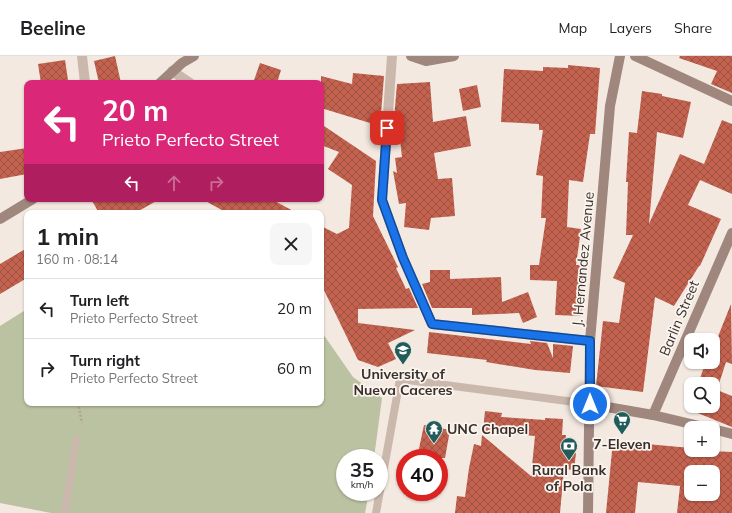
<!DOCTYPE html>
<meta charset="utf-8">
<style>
body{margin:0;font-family:Mulish,sans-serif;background:#f6f6f6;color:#202124;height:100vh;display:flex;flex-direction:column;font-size:15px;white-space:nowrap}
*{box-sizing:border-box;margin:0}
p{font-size:13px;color:#757577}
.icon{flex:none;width:22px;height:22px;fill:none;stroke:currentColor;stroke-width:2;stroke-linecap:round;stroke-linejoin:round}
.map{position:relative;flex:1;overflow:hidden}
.panel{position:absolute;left:24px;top:154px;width:300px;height:196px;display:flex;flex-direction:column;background:#fff;border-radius:8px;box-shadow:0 1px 3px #0004}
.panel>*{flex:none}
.top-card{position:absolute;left:24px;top:24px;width:300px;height:122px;border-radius:8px;box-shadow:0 1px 3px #0004;background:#db2777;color:#fff;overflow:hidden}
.tools{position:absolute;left:684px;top:277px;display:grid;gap:8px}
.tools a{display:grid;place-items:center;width:36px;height:36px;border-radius:8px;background:#fff;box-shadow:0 1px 3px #0004;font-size:20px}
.speed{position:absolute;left:336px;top:393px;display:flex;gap:8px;font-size:20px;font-weight:700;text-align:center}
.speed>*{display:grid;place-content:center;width:52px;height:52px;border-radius:50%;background:#fff;box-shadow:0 1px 3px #0004;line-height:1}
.speed small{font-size:10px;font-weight:400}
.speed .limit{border:6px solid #d22;background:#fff;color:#111}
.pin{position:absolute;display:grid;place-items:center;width:34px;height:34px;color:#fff;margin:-17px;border-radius:8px;box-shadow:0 2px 6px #0006}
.me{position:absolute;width:44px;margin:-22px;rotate:0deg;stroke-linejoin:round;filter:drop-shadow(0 0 3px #0008)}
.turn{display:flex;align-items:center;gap:14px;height:84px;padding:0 12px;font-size:18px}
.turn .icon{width:52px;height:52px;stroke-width:2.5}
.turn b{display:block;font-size:28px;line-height:34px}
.lanes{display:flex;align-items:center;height:38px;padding:0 12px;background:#0003;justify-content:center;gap:20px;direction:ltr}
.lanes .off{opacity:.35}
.round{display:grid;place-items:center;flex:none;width:42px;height:42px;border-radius:8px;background:#f6f6f6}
.head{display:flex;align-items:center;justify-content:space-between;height:68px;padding:0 12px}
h1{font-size:24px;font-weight:700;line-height:30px}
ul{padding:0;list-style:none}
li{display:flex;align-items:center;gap:12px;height:60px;padding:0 12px;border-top:1px solid #e0e0e0}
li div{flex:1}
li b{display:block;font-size:15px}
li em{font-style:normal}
header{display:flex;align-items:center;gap:24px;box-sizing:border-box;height:56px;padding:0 20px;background:#fff;border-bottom:1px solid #e0e0e0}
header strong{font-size:19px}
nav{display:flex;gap:22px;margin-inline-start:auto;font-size:14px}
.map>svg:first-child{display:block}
.grass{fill:#bac2a1}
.building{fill:url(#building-cross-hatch);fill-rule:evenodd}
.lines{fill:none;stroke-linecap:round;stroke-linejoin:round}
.path{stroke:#b7a297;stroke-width:2.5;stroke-dasharray:2 2;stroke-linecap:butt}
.lane{stroke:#cbb8ad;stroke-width:8}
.street{stroke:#cbb8ad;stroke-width:10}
.secondary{stroke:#9f877e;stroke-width:10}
.route-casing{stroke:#114b97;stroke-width:10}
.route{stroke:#1a73e8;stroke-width:7}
.labels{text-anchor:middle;stroke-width:3.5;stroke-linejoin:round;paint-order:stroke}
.street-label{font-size:14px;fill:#3a2f2b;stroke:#faf4ee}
.poi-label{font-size:14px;font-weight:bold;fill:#3a2f2b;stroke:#faf4ee}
</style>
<header>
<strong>Beeline</strong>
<nav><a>Map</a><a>Layers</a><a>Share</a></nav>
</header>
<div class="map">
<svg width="732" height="457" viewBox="0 0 732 457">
<defs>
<pattern id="building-cross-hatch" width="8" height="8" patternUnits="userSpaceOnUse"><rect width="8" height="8" fill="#c3624f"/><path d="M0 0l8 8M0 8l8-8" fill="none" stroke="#9f5142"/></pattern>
</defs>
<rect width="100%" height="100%" fill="#f3e9e1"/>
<polygon class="grass" points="27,253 27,347 321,347 321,275 353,321 382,342 374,402 345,402 345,436 369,436 365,457 51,457 0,447 0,270"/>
<g class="building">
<polygon points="115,0 121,27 99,27 94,5"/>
<polygon points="680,0 732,0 732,37 711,28 717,15 679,2"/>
<polygon points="65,4 68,24 41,27 38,8"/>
<polygon points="260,7 281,14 277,27 253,27"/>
<polygon points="568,9 600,12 595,78 590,78 583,126 569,124 567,171 581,173 576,209 584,209 581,260 555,259 557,225 530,224 530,209 539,209 546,162 541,162 543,120 536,119 543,74 539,74 539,68 501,66 504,13 543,15 543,11 568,12"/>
<polygon points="353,17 384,20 381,58 373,57 370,67 321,52 321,20 352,28"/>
<polygon points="430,26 433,66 466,60 471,90 434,97 438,123 452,122 455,160 431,162 429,174 404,171 406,147 399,148 393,115 397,117 395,102 402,101 398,65 394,63 397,28"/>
<polygon points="477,29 481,51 463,55 459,33"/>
<polygon points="642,35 662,38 662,40 691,46 683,82 657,76 649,168 680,98 704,108 722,64 732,68 732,138 700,124 688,149 721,163 700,210 699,210 674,250 655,241 643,336 596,330 603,265 619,267 625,227 613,222 633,179 626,179 628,126 626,126 629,76 637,77"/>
<polygon points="321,68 376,105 373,160 398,211 396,212 406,233 409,232 418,252 358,253 358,267 415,274 388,287 396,303 378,311 358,304 321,228 321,170 337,178 349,172 352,129 328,113 339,96 321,89"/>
<polygon points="27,92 27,118 0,123 0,96"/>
<polygon points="91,143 160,143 135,157 99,157"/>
<polygon points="202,143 271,143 297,157 227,157"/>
<polygon points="27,192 27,222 0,238 0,208"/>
<polygon points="430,214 450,214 450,223 501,221 502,246 528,236 537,261 523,267 519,257 472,259 472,252 432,252 422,228 430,226"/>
<polygon points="731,248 732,308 726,306 717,334 732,340 732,371 688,353 691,346 691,350 713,350 713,328 698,328 705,308 706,309 707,306 713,306 713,293"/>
<polygon points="429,276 531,288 530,285 547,287 553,302 553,288 573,290 570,317 535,314 486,306 487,304 427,297"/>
<polygon points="485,355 502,357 501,361 545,364 545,362 563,363 562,379 566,379 564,396 576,397 574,414 564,413 560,457 455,457 457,440 465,441 469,412 474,388 481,390 482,379 531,420 535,380 483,375"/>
<polygon points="424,369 450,374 445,402 417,402"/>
<path d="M 613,385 L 691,392 L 691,394 L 732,396 L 732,457 L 677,457 L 680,430 L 638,426 L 635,457 L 606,457 ZM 691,416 L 713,416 L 713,438 L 691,438 Z"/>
</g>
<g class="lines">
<polyline class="path" points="78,347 82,367"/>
<g class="lane">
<polyline points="65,457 76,384"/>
<polyline points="376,457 400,323 590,348"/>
</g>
<g class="street">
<polyline points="82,0 85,27"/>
<polyline points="392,0 382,144 403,202 432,268 590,285"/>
<polyline points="172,15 190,27"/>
</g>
<g class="secondary">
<polyline points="411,0 426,5 454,0"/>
<polyline points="635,0 732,45"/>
<polyline points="160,27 182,7 194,0"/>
<polyline points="0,163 33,143"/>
<polyline points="590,348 653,359 708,372"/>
<polyline points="653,359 732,177"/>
<polyline points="713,373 732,378"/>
<polyline points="588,457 590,285 610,50 620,0"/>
</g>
</g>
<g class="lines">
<g class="route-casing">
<polyline id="route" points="387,72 382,144 403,202 432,268 590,285 590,348"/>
</g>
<use href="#route" class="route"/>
</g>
<defs>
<g id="university-pin" transform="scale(0.9)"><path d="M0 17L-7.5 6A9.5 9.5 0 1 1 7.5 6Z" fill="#215b5a" stroke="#faf4ee"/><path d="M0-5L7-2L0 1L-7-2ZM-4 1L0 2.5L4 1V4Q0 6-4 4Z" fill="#fff"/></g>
<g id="supermarket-pin" transform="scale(0.9)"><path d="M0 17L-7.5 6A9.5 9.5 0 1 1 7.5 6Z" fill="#215b5a" stroke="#faf4ee"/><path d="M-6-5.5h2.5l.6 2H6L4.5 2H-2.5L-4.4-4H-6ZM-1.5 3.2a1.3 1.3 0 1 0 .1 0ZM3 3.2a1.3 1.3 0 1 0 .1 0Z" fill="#fff"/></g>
<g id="temple-pin" transform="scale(0.9)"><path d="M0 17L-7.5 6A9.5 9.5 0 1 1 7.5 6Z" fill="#215b5a" stroke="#faf4ee"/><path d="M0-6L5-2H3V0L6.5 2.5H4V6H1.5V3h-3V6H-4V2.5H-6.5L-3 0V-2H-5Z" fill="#fff"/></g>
<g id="bank-pin" transform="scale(0.9)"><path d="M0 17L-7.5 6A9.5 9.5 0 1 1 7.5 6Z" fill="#215b5a" stroke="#faf4ee"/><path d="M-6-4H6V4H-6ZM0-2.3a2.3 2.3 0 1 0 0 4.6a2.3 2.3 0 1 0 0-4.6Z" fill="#fff"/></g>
</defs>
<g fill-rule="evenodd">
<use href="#university-pin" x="403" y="294"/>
<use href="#supermarket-pin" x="622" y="364"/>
<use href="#temple-pin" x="434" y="373"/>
<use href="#bank-pin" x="569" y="390"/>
</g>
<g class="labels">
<g class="street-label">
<text transform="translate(583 203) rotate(-85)" y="5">J. Hernandez Avenue</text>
<text transform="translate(679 262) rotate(-67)" y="5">Barlin Street</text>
</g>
<g class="poi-label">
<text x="403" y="323">University of<tspan x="403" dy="16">Nueva Caceres</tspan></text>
<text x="447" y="378" text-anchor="start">UNC Chapel</text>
<text x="622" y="393">7-Eleven</text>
<text x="569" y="419">Rural Bank<tspan x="569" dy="16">of Pola</tspan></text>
</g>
</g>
</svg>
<div class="tools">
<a><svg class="icon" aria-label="sound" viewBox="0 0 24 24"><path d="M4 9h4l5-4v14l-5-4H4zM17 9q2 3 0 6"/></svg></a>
<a><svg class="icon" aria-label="search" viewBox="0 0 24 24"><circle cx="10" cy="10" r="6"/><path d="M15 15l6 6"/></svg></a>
<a>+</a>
<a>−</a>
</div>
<div class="speed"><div>35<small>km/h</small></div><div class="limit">40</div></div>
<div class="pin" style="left:387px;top:72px;background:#d93025"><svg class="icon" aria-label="arrive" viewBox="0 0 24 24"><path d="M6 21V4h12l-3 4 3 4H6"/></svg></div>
<svg class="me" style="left:590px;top:348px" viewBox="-20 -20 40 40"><circle r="17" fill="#1a73e8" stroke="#fff" stroke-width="3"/><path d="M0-11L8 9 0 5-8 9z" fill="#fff"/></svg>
<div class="top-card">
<div class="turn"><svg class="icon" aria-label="left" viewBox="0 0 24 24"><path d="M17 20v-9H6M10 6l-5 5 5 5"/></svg><div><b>20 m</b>Prieto Perfecto Street</div></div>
<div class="lanes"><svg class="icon" aria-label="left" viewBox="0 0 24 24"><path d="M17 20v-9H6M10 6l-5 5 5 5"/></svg><svg class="icon off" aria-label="ahead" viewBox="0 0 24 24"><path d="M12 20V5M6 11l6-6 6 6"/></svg><svg class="icon off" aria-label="right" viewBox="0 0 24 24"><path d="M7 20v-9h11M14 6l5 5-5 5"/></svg></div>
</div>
<section class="panel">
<div class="head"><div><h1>1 min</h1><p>160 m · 08:14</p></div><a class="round"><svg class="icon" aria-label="close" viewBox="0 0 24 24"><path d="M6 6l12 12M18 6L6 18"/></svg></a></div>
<ul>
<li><svg class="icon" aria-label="left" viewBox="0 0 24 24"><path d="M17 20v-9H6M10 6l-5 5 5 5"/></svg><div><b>Turn left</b><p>Prieto Perfecto Street</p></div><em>20 m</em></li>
<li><svg class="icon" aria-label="right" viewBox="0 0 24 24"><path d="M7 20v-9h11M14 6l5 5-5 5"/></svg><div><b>Turn right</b><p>Prieto Perfecto Street</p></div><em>60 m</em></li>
</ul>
</section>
</div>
